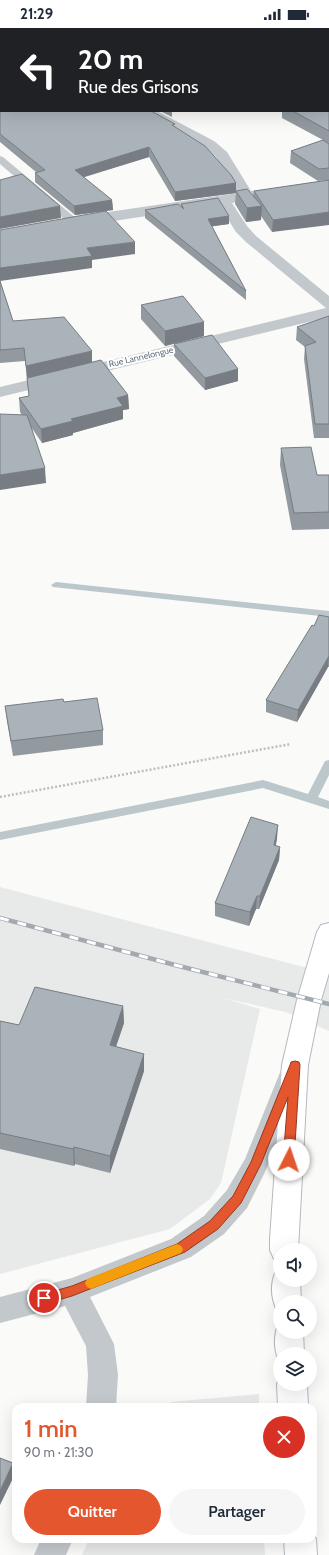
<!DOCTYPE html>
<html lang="fr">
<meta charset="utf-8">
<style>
body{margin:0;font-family:Cabin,sans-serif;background:#f6f6f7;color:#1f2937;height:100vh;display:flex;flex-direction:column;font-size:15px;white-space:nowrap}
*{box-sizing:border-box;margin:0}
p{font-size:13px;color:#747a83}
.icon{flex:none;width:22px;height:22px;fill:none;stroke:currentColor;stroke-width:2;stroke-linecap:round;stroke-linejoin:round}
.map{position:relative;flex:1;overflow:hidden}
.sheet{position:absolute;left:12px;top:1375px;width:305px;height:140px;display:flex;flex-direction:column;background:#fff;border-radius:12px;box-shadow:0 4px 16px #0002}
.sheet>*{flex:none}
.top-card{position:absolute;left:0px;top:0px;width:329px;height:84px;box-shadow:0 4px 16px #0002;background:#202124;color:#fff;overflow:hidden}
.buttons{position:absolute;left:273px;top:1215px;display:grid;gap:8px}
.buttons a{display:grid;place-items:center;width:44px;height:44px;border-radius:50%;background:#fff;box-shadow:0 4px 16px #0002;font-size:20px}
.pin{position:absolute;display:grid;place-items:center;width:34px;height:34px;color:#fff;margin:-17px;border:2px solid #fff;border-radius:50%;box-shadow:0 1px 4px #0007}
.me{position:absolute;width:44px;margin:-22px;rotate:4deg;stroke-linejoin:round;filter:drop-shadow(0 0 3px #0008)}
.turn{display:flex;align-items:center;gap:14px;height:84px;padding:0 12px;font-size:18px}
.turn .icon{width:52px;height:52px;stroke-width:2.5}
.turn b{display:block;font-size:28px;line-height:34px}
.round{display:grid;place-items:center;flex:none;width:42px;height:42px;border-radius:21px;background:#f6f6f7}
.head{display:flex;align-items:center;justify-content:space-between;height:68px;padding:0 12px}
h1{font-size:24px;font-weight:600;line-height:30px;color:#e4572e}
.cta{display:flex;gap:8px;margin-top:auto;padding:8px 12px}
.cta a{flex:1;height:46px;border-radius:24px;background:#e4572e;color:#fff;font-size:16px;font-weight:600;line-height:46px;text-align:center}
.cta a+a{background:#f6f6f7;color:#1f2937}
.status{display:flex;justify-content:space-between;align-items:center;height:28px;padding:0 20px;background:#fff;direction:ltr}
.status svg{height:11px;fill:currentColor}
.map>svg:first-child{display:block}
.built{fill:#e8e9e9}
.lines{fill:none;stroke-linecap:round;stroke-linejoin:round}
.stream{fill:#bbc7cb;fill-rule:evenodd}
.secondary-casing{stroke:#b3babf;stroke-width:2}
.path{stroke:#bbbfc2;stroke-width:2.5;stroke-dasharray:2 2;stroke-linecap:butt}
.service{fill:#c3c8cc;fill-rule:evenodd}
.minor{fill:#c3c8cc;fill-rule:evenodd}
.secondary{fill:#fff;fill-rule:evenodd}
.rail-casing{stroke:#a2aab0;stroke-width:4.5}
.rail{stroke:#fff;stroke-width:3;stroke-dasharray:9;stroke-linecap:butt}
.wall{fill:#929a9f}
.shaded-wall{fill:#777d82}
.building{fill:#aab3b9;stroke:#777d82}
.route{fill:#e4572e;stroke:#94391e}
.slow{fill:#f59e0b}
.labels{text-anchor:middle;stroke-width:4;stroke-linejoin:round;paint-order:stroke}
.far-street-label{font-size:9px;fill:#657683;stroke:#fff}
</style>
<div class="status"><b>21:29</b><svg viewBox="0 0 49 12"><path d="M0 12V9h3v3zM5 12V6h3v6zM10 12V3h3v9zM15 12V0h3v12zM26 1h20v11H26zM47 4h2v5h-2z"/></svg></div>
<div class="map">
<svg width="329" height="1527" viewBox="0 0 329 1527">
<rect width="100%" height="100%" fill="#fafaf8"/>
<g class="built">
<polygon points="0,859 300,938 329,944 329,1003 286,984 223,970 260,981 221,1155 210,1171 170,1201 0,1246"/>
<polygon points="259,1366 259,1379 167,1379 171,1374"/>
<polygon points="89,1511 264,1511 265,1527 82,1527"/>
</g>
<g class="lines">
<g class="stream">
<polygon points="56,554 329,583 329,589 53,559 51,557"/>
<polygon points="329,732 329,747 318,769 329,773 329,781 263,760 0,812 0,804 263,752 308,766 325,733"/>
</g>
<g class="secondary-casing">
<g id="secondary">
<polygon points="329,895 329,945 321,972 308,1037 298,1222 280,1222 280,1233 274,1231 270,1222 270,1211 282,1037 297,972 317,904 321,897"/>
<path d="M 280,1241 L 280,1252 L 300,1252 L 301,1274 L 280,1274 L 280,1285 L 277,1283 C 271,1270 270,1256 276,1243 Z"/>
<path d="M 279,1294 L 280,1294 L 280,1304 L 303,1304 L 304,1326 L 280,1326 L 280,1336 C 274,1323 273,1308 279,1294 Z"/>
<polygon points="280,1350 280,1356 307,1356 308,1379 278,1379 277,1356"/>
<polygon points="313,1505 316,1511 317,1527 285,1527 284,1511 313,1511"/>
</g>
</g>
<polyline class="path" points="0,769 291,716"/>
<polygon class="service" points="0,128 3,129 78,192 79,194 78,196 70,196 0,136"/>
<g class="minor">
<polygon points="140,83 157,83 214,113 227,124 251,163 264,162 269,163 271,166 269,169 232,175 247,198 256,208 329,268 329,289 0,369 0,359 326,280 246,214 236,204 219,177 81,198 76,196 73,193 76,190 81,188 238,165 216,129 204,119 142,86"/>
<polygon points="290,1039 299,1042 303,1050 265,1144 247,1180 224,1206 191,1229 90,1269 114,1316 118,1347 116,1379 86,1379 88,1347 86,1318 65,1278 0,1295 0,1269 72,1250 171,1211 204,1188 227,1162 245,1131 281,1042"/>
<polygon points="41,1511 73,1511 66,1527 34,1527"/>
</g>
<use href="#secondary" class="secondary"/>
<g class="rail-casing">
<polyline id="rail" points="0,890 175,937 329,976"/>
</g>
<use href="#rail" class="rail"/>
</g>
<g class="wall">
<polygon points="0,0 1,1 1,12 0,12"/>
<polygon points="0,20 175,99 236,155 236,165 175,173 149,129 83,149 112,172 113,182 75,187 35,154 35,145 36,144 0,114"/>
<polygon points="329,61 329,152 318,153 290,135 291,123 323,112 282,90 282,83 328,83"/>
<polygon points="160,83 172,83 172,89"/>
<polygon points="329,152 272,204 261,188 261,192 246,194 235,176 236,163 253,168 254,163"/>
<polygon points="181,176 229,196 212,198 246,263 246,272 145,190 145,182 181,179"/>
<polygon points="0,253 13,293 92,334 128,367 129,381 123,382 123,391 73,405 73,407 42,415 31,399 46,455 22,387 20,384 19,370 29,368 25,333 0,335"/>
<polygon points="141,277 204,294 204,308 165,318 141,291"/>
<polygon points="329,288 329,410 314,410 304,331 305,319 296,312 297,299"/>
<polygon points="174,316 238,341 238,353 205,362 174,328"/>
<polygon points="281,420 317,447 329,447 329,501 292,502 280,437"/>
<polygon points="329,589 329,639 328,639 297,694 266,684 266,672 314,598"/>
<polygon points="64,674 103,702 103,717 13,728 7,693 5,678"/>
<polygon points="277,811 275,818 280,819 279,832 259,881 256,881 249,898 215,888 215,875"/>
<polygon points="123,978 124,995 116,1019 144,1026 144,1043 110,1145 75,1136 74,1138 0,1121 0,993 19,997"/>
</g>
<g class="shaded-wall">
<polygon points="149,119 149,129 75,152 75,142"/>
<polygon points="236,155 236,165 175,173 175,164"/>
<polygon points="112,172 113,182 75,187 74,178"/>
<polygon points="60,178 61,190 0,201 0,189"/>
<polygon points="262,178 261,192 246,194 247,180"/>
<polygon points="329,184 329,197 272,204 273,192"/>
<polygon points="229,188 229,196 208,199 208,191"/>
<polygon points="135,214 135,226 92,232 92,240 0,253 0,240 87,220"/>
<polygon points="204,294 204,308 165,318 165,303"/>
<polygon points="92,323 92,335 27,351 26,338"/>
<polygon points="238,341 238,353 205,362 205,350"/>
<polygon points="128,367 129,381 123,382 123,391 73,405 73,407 42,415 41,401 71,391 117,370"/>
<polygon points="45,440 46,455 0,462 0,447"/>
<polygon points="329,628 328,639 297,694 298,682"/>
<polygon points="278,797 277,811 273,831 274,817"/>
<polygon points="280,819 279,832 259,881 260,868"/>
<polygon points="257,868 256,881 249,898 250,884"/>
<polygon points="123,978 124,995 110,1035 110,1017"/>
<polygon points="144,1026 144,1043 110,1145 110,1128"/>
<polygon points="74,1119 75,1136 74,1138 73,1121"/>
<polygon points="13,1435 15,1446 0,1477 0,1463"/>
</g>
<g class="building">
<polygon points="0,0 238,0 240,1 1,1 1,3 0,3"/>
<polygon points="0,20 1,20 1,83 151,83 175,96 172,97 205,118 231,147 236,155 175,164 149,119 75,142 112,172 74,178 35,145 45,142 0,106"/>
<polygon points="328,61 329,61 329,103 293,83 328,83"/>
<polygon points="323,112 329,116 329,140 319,141 291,123"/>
<polygon points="22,146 60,178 0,189 0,152"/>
<polygon points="329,152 329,184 273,192 254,163"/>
<polygon points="247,161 262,178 247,180 236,163"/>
<polygon points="218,170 229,188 208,191 246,263 145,182 178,176 184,181 181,176"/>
<polygon points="106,183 135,214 87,220 92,228 0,240 0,202"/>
<polygon points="0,253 13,293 64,289 92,323 26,338 24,320 0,322"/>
<polygon points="183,268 204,294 165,303 141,277"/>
<polygon points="329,288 329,396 315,396 305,318 316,314 297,299"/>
<polygon points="212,307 238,341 205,350 174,316"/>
<polygon points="101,332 128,367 117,370 123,378 71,391 73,393 41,401 19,370 29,368 27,350"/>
<polygon points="0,386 27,387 45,440 0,447"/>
<polygon points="311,419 317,447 329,447 329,484 294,485 281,420"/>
<polygon points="319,587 329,589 329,628 298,682 266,672 312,597 314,598"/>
<polygon points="97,670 103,702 11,713 5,678 63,671 64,674"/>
<polygon points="251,789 278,797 274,817 280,819 260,868 257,868 250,884 215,875"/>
<polygon points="35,959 123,978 110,1017 144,1026 110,1128 74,1119 73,1121 0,1105 0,993 19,997"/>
<polygon points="0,1430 13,1435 0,1463"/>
</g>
<polygon class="route" points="295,1033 299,1034 300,1037 294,1132 293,1135 289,1137 285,1135 283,1132 288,1069 261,1136 241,1175 218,1201 185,1224 72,1268 44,1276 40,1274 39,1270 40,1267 72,1258 177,1216 210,1193 233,1168 251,1134 290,1037 291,1034"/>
<polygon class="slow" points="177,1216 181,1218 183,1221 181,1225 91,1261 87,1259 85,1255 87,1251"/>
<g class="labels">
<g class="far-street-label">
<text transform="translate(141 329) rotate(-13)" y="3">Rue Lannelongue</text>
</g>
</g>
</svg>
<div class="buttons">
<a><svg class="icon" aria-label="sound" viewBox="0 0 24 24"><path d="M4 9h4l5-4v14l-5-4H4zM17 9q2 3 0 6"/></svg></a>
<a><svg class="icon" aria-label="search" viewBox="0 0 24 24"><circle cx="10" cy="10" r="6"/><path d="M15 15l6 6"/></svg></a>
<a><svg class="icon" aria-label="layers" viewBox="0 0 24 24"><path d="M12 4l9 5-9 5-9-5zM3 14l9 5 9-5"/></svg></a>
</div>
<div class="pin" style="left:44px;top:1270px;background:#d93025"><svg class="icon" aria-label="arrive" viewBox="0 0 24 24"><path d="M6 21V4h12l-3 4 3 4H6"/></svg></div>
<svg class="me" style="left:289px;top:1132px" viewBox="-20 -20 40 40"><circle r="19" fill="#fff"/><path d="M0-13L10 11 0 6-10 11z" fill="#e4572e"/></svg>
<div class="top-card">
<div class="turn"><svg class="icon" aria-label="left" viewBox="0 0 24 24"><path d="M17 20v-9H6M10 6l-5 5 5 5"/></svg><div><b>20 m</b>Rue des Grisons</div></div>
</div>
<section class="sheet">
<div class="head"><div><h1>1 min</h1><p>90 m · 21:30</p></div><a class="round" style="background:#d93025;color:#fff"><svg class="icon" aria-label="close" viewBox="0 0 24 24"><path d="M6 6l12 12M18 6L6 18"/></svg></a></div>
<div class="cta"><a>Quitter</a><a>Partager</a></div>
</section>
</div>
